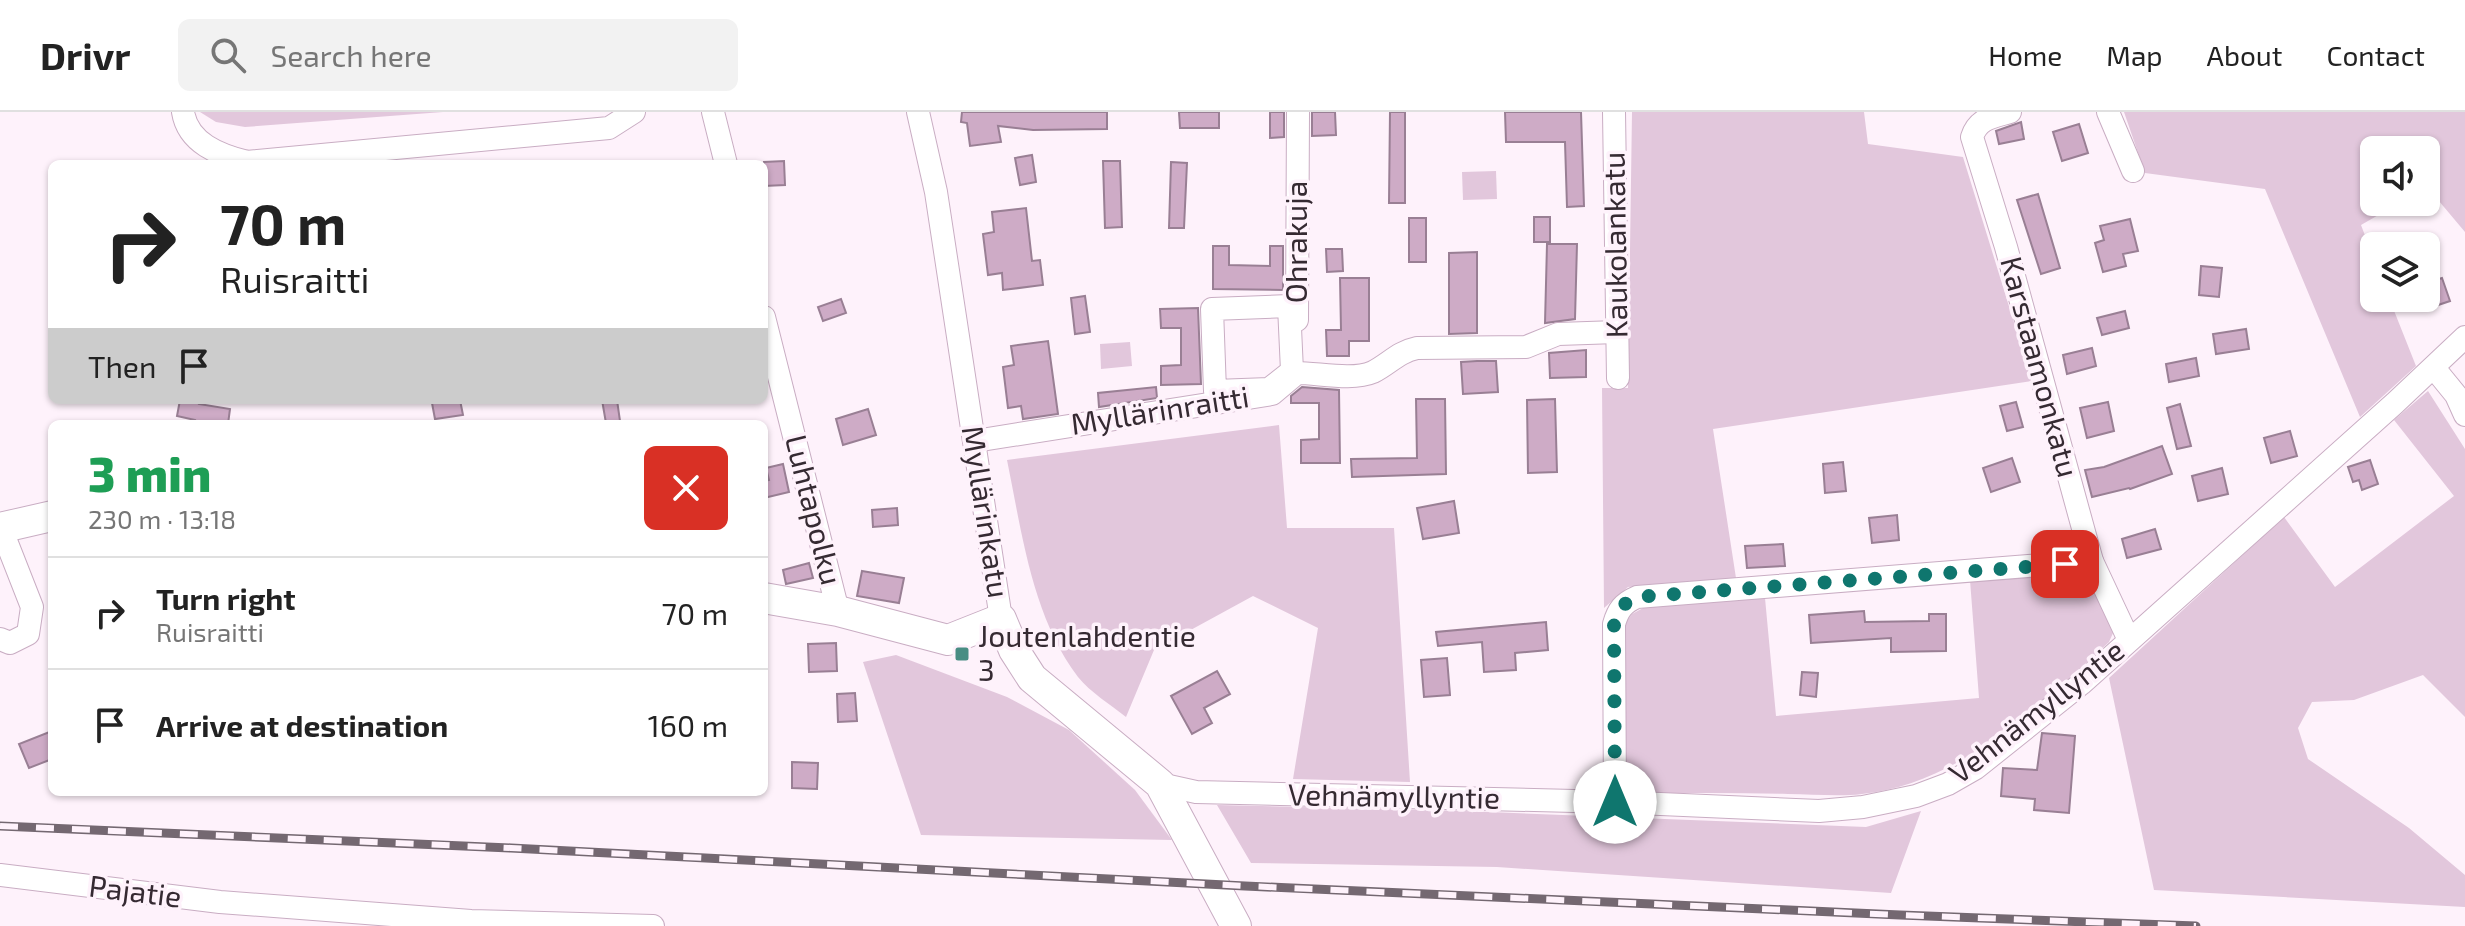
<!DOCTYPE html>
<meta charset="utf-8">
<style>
body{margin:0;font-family:"Exo 2",sans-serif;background:#f2f2f2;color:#222;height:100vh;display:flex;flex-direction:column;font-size:30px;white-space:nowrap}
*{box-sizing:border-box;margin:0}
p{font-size:26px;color:#767676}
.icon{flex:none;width:44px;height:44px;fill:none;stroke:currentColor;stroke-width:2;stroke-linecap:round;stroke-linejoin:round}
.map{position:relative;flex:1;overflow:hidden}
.drawer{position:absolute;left:48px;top:308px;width:720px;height:376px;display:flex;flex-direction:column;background:#fff;border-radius:12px;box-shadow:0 2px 6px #0004}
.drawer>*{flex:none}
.banner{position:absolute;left:48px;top:48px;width:720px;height:244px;border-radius:12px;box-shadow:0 2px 6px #0004;background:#fff;color:#222;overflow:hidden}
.tools{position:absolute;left:2360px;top:24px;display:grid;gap:16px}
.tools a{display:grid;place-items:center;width:80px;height:80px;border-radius:12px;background:#fff;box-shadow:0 2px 6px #0004;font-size:40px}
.pin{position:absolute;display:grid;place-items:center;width:68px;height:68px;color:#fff;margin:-34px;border-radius:16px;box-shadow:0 4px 12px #0006}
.me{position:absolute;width:88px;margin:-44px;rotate:0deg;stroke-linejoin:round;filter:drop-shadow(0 0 6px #0008)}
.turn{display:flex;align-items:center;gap:28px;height:168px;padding:0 40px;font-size:36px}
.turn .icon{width:104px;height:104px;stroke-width:2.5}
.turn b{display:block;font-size:56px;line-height:68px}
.then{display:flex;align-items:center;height:76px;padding:0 40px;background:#0003;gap:16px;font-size:30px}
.round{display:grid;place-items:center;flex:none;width:84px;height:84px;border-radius:12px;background:#f2f2f2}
.head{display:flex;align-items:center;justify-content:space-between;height:136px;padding:0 40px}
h1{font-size:48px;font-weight:800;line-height:60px;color:#1e9e55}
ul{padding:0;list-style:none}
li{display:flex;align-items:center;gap:24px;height:112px;padding:0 40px;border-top:2px solid #e0e0e0}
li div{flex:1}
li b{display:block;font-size:30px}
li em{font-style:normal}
header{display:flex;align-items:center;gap:48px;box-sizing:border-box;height:112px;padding:0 40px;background:#fff;border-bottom:2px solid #e0e0e0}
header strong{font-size:38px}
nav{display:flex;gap:44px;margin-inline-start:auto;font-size:28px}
.search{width:560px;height:72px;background:#f2f2f2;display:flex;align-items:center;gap:20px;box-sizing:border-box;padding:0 28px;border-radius:12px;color:#767676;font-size:30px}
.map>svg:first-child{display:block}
.green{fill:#e2c7dc}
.building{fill:#ceabc6;stroke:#997f94;stroke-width:2}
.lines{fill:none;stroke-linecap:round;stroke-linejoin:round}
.street-casing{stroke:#c9adc3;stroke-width:24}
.secondary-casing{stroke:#c9adc3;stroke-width:32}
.street{stroke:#fff;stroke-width:22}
.secondary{stroke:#fff;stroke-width:30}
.rail-casing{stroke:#746871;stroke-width:9}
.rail{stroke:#fef2fb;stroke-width:6;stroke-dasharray:18;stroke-linecap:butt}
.route{stroke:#0f766e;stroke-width:14;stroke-dasharray:0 25.2}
.poi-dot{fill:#488d83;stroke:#fef2fb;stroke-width:3}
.labels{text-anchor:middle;stroke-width:7;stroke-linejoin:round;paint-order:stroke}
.street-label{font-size:30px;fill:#352a32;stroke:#fef2fb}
.poi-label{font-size:30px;fill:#352a32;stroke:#fef2fb;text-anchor:start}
</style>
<header>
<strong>Drivr</strong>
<div class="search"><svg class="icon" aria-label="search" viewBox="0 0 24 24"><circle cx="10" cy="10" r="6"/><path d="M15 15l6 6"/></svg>Search here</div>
<nav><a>Home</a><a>Map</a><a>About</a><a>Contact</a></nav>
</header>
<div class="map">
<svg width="2465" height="814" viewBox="0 0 2465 814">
<rect width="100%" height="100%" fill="#fef2fb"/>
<g class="green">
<polygon points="200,0 443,0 245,15 216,10"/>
<polygon points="1632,0 1864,0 1868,32 1963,45 2032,269 1713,317 1736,466 1628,475 1604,496 1602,276 1628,276"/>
<polygon points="2124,0 2465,0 2465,120 2428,76 2426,76 2426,38 2374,38 2374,90 2401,90 2361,113 2374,147 2374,186 2389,186 2416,254 2360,305 2265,77 2145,61"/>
<polygon points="1496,59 1497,87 1463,88 1462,60"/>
<polygon points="1130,230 1132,254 1101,257 1100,232"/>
<polygon points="2428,279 2465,337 2465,605 2423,563 2354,588 2312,590 2298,616 2308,647 2409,716 2465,763 2465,795 2154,778 2109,566 2284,405 2335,475 2454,384 2394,308"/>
<path d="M 1279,313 L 1287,416 L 1394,416 L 1410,670 L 1293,667 L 1318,516 L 1253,484 L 1154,538 L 1126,605 C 1111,593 1090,580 1078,565 C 1032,504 1022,421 1007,348 Z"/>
<path d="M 2053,461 L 2071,464 L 2089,472 L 2113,511 L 2113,521 L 2109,530 C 2040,594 1959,672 1862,682 C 1838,685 1812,682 1788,682 C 1739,681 1690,681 1640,681 L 1629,680 L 1622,671 L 1624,513 L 1632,502 L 1645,495 L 1765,486 L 1776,604 L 1979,586 L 1970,468 Z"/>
<polygon points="896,543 1007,585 1069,618 1135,678 1172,728 921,723 863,550"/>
<polygon points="1217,693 1464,699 1866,715 1921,699 1891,781 1497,755 1251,751"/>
</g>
<g class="building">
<polygon points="962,0 1107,0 1107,17 1033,18 998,14 1001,30 970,34 967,11 961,10"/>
<polygon points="1179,0 1219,0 1219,16 1180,16"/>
<polygon points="1270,0 1284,0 1284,25 1270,26"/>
<polygon points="1312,0 1335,0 1336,23 1312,24"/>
<polygon points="1390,0 1405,0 1405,91 1389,91"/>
<polygon points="1505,0 1581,0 1584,94 1567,95 1565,30 1506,30"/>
<polygon points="2021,10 2024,27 1999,32 1996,19"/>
<polygon points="2079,12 2088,41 2062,49 2053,20"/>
<polygon points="1032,43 1036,70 1020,73 1015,46"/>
<polygon points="784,49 785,73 764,74 764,50"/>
<polygon points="1103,49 1120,49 1122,115 1105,116"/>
<polygon points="1171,50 1187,51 1184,116 1169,116"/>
<polygon points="2038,82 2060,156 2041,162 2017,88"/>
<polygon points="1026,96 1032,149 1040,148 1043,173 1003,178 1002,161 988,163 983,122 994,120 992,100"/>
<rect x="1534" y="105" width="16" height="25"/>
<rect x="1409" y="106" width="17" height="44"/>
<polygon points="2130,107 2138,139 2123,142 2126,154 2103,160 2095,131 2104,128 2100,114"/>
<polygon points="1547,132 1577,132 1575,207 1545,211"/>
<polygon points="1213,134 1229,134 1229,153 1270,154 1270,134 1283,134 1283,178 1213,177"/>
<polygon points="1326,137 1342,137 1343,159 1327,160"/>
<polygon points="1477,140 1477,221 1449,222 1449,141"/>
<polygon points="2201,154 2222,156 2219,185 2199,183"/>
<polygon points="1340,166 1369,166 1369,229 1349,229 1349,244 1327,244 1326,218 1341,218"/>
<polygon points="2442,166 2450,189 2426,197 2426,171"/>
<polygon points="1085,184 1090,220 1075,222 1071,186"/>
<polygon points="841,187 846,201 823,209 818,195"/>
<polygon points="1198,196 1201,272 1161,273 1161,254 1181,253 1181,216 1161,216 1160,197"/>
<polygon points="2125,199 2129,216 2102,223 2097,206"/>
<polygon points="2246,217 2249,237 2216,242 2213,222"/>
<polygon points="1048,229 1058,302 1023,307 1021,294 1008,296 1003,255 1014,253 1011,234"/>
<polygon points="2092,236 2096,254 2067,262 2063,243"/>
<polygon points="1586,238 1586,265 1550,266 1549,241"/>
<polygon points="2196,246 2199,264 2169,270 2166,252"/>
<polygon points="1477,249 1496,249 1498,280 1463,282 1461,250"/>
<polygon points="1156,275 1157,286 1099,295 1098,281"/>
<polygon points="1302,275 1339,278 1340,351 1301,351 1301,328 1319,327 1319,291 1291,291 1291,284"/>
<polygon points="1416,287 1445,287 1446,362 1352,365 1351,347 1417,346"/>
<polygon points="1555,287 1557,360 1528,361 1527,288"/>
<polygon points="180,288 200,288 199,292 230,297 228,312 194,312 195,308 177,304"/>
<polygon points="451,288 460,288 463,303 435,307 432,291"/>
<polygon points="602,288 617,288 620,309 606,311"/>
<polygon points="2016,290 2023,315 2007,319 2000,294"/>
<polygon points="2108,290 2114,319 2087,326 2080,296"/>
<polygon points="2180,292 2191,334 2177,337 2167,296"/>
<polygon points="868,297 876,323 843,333 836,307"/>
<polygon points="2290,319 2297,344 2271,351 2264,326"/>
<polygon points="2162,334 2172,362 2130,377 2129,376 2092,385 2085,358 2104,355"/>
<polygon points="2012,346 2020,370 1991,380 1983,356"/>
<polygon points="2370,348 2378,372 2362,378 2359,368 2353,370 2348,355"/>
<polygon points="1843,350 1846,379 1825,381 1823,352"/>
<polygon points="783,352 789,380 764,386 764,369 769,368 766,356"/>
<polygon points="2222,356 2228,382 2198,389 2192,364"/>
<polygon points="1454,389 1459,421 1423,427 1417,396"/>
<polygon points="897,396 898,413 873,415 872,398"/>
<polygon points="1897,403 1899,428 1872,431 1869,406"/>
<polygon points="2155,417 2161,437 2127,446 2122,427"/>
<polygon points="1783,432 1785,454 1747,456 1745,434"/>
<polygon points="809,451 813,466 786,472 783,458"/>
<polygon points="862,459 904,466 899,491 857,484"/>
<polygon points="1864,499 1865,510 1929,509 1929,502 1946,502 1946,539 1891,540 1891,526 1811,531 1809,503"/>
<polygon points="1546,510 1548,538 1515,541 1516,558 1484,560 1482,530 1438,534 1436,520"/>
<polygon points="836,531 837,559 809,560 808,532"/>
<polygon points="1447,546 1450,583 1424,585 1421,548"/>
<polygon points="1217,559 1230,582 1204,596 1212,611 1192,622 1171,584"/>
<polygon points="1802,560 1818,561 1816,585 1800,583"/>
<polygon points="855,581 857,609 838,610 837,582"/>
<polygon points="52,619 52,647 29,656 19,632"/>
<polygon points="2042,621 2075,624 2069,701 2034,698 2035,687 2001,684 2003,656 2037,658"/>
<polygon points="792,650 818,651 817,677 792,676"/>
</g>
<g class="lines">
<g class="street-casing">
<g id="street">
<path d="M 183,0 C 188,31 219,43 247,50 L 609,16 L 634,0"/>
<polyline points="713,0 726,52"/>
<polyline points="918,0 936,80 1001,507"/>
<polyline points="1614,0 1618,266"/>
<path d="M 2010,0 C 1993,5 1978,6 1972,25 L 2006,135 L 2092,449 L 2129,528"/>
<polyline points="2108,0 2133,59"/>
<polygon points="1289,194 1292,259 1269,277 1215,279 1212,197"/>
<polyline points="764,205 838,499"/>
<polyline points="1297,208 1298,0"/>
<polyline points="2434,256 2456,283 2465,303"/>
<path d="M 975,329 L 1272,282 L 1297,261 C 1319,261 1352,269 1373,260 C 1389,252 1398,240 1417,236 L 1526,235 L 1558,222 L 1617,220"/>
<polyline points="0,527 10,531 28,522 32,495 1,416"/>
<polyline points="1160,672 1196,680 1615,690 1819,699 1863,695 1916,684 1948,672 1976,656 2081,572 2395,291 2465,225"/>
<path d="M 1615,690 L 1614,512 C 1618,498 1623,491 1637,485 L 2092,449"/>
<polyline points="0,763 220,790 471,809 653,814"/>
</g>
</g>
<g class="secondary-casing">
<g id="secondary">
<polyline points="0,416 52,404"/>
<polyline points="764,486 838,499 948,528 1001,507 1014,538 1032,566 1160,672 1236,814"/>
</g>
</g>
<use href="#street" class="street"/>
<use href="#secondary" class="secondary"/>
<g class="rail-casing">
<polyline id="rail" points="0,714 511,736 1245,774 1900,803 2196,814"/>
</g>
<use href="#rail" class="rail"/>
</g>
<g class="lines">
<path class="route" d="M 1615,690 L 1614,512 C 1618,498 1623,491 1637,485 L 2065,452"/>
</g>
<rect class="poi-dot" x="954" y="534" width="16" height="16" rx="4"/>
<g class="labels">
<g class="street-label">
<text transform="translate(1297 130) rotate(-90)" y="10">Ohrakuja</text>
<text transform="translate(1616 133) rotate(-91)" y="10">Kaukolankatu</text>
<text transform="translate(2039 255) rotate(75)" y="10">Karstaamonkatu</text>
<text transform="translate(1160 299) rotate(-9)" y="10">Myllärinraitti</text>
<text transform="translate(813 398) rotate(76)" y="10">Luhtapolku</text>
<text transform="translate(985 400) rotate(81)" y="10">Myllärinkatu</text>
<text transform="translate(2037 600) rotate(-38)" y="10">Vehnämyllyntie</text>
<text transform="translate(1394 685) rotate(1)" y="10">Vehnämyllyntie</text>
<text transform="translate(135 780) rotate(7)" y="10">Pajatie</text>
</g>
<g class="poi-label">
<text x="978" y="535">Joutenlahdentie<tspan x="978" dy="34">3</tspan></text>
</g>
</g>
</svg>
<div class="tools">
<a><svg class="icon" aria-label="sound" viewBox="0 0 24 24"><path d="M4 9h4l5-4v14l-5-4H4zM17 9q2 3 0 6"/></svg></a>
<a><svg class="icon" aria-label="layers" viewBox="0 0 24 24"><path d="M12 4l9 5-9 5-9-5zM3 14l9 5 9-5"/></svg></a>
</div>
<div class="pin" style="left:2065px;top:452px;background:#d93025"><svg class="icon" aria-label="arrive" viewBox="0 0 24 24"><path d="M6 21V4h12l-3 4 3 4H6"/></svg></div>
<svg class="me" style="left:1615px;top:690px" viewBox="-20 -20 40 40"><circle r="19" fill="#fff"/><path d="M0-13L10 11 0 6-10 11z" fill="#0f766e"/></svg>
<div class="banner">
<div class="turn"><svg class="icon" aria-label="right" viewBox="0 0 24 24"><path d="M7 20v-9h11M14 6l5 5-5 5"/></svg><div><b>70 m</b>Ruisraitti</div></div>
<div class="then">Then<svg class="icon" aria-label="arrive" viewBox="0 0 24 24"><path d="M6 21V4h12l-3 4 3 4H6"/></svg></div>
</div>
<section class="drawer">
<div class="head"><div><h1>3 min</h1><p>230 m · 13:18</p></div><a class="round" style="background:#d93025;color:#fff"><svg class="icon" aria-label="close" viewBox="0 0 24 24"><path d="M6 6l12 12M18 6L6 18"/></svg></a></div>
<ul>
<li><svg class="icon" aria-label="right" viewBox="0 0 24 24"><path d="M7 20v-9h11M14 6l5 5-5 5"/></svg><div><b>Turn right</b><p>Ruisraitti</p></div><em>70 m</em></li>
<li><svg class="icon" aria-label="arrive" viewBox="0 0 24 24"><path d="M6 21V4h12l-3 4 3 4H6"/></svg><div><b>Arrive at destination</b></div><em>160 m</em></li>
</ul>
</section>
</div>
